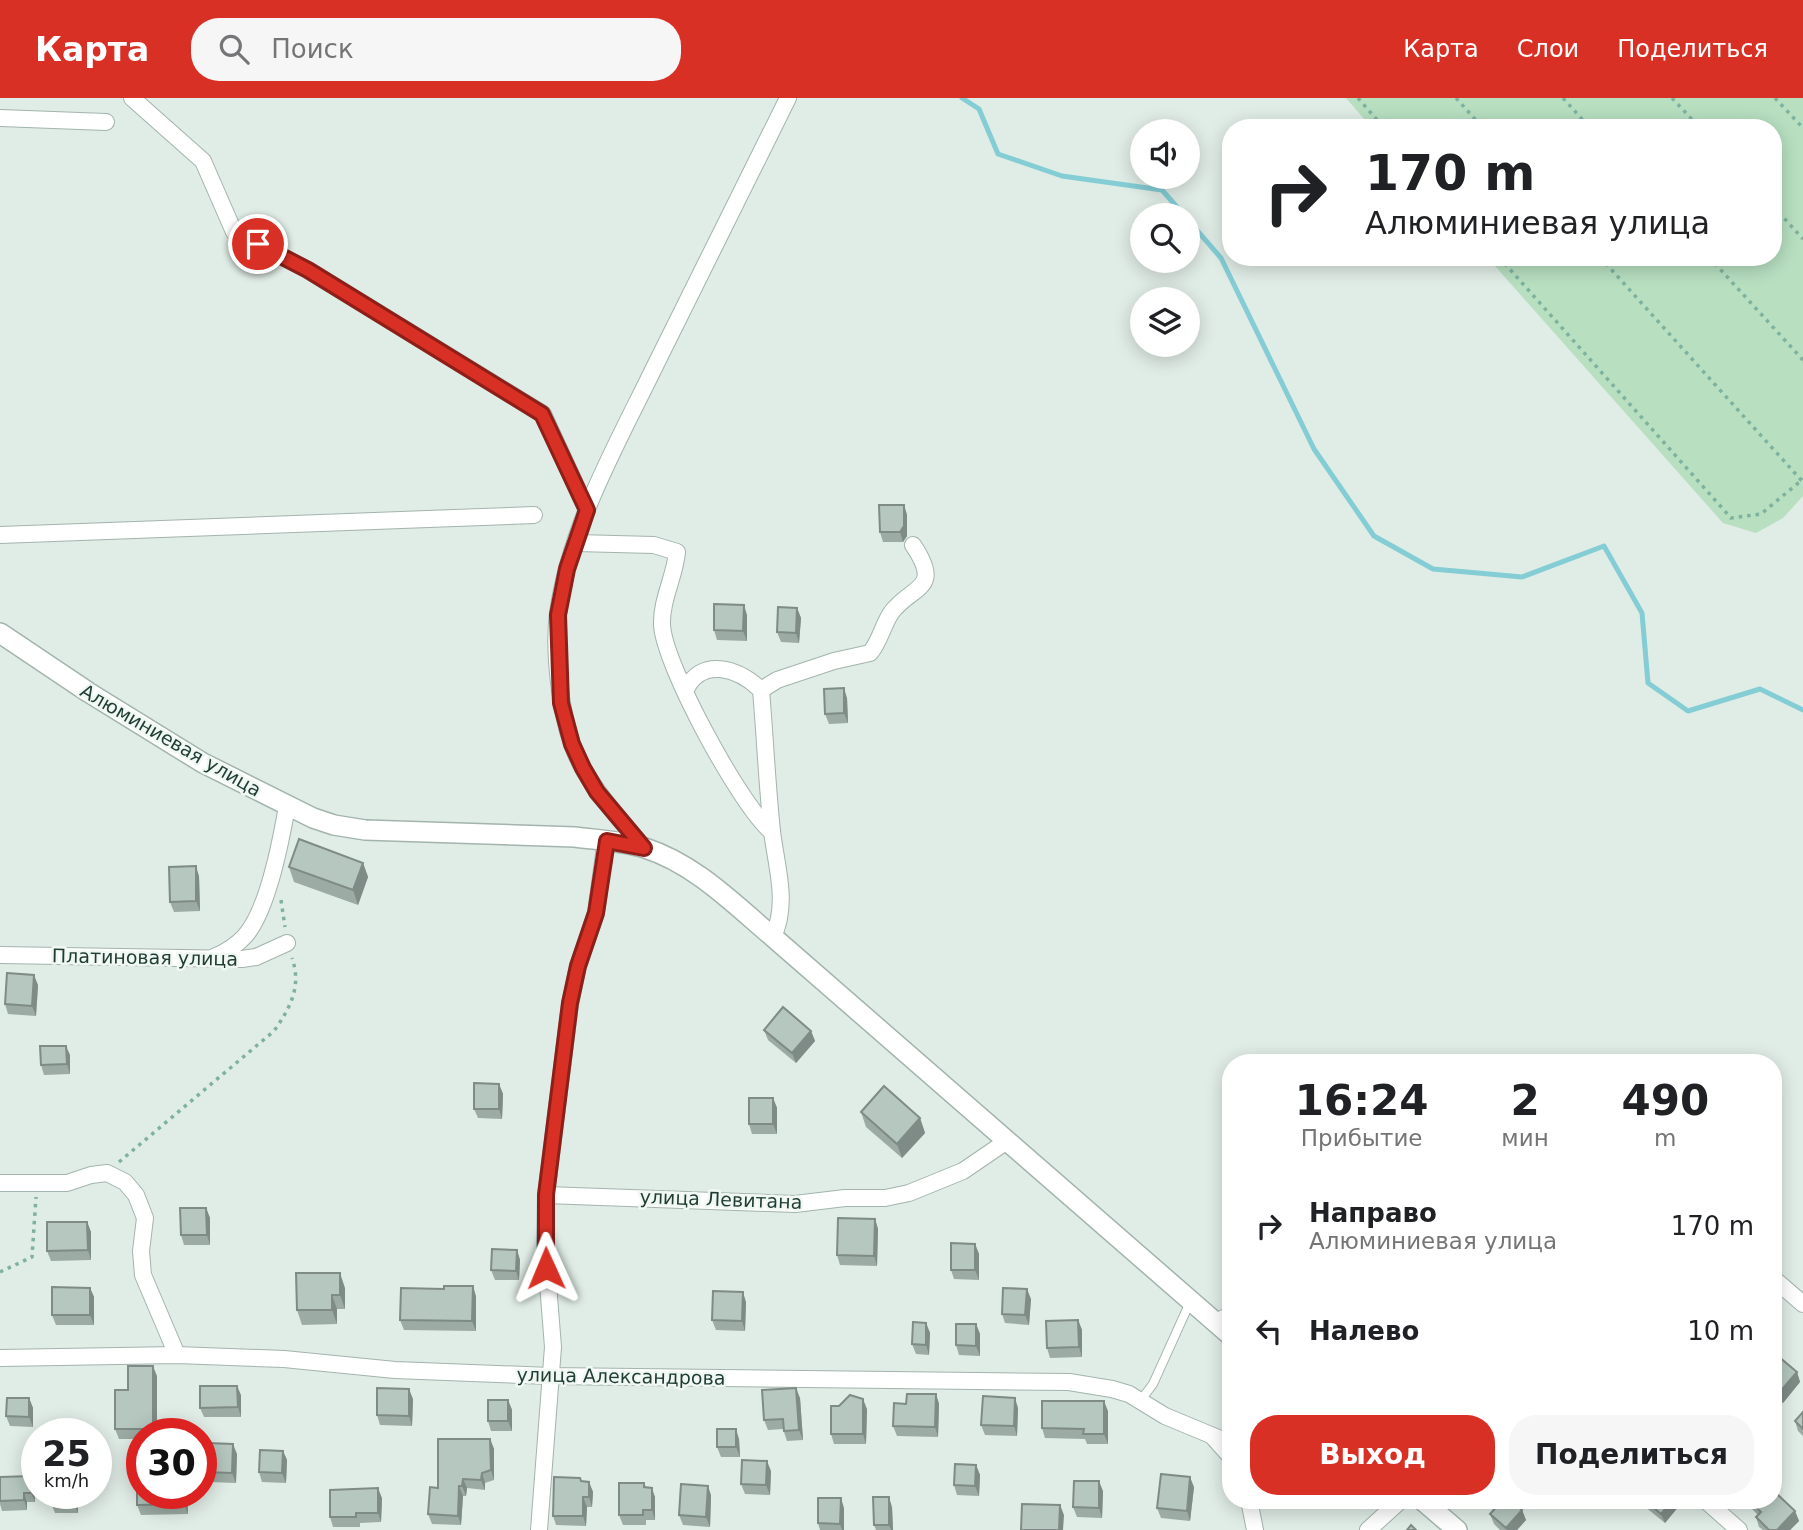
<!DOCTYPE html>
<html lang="ru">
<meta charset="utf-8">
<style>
body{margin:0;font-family:"DejaVu Sans",sans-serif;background:#f6f6f6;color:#202124;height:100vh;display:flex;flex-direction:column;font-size:26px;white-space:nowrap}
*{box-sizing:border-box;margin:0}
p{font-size:23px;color:#757577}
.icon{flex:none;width:38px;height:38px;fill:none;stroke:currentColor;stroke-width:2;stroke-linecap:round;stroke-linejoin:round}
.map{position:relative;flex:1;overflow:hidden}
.panel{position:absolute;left:1222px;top:956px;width:560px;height:455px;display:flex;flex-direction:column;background:#fff;border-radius:28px;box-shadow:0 4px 18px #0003}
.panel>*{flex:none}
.top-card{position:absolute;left:1222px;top:21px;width:560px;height:147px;border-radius:28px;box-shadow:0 4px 18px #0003;background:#fff;color:#202124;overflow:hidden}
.tools{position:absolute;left:1130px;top:21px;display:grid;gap:14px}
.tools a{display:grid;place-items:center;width:70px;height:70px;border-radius:50%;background:#fff;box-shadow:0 4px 18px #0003;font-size:35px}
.speed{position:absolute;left:21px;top:1320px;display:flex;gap:14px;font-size:35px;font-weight:700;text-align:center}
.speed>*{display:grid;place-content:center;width:91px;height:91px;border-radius:50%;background:#fff;box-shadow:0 4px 18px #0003;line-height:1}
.speed small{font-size:18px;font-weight:400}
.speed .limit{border:10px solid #d22;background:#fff;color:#111}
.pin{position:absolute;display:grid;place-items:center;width:60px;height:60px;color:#fff;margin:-30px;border:4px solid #fff;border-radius:50%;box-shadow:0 2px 7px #0007}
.me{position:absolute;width:77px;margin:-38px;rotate:359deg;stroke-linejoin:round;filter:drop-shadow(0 0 5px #0008)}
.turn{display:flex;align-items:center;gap:24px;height:147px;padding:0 28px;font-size:32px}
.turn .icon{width:91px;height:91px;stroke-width:2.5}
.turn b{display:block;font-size:49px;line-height:60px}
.eta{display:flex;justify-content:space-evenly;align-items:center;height:119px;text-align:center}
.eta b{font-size:42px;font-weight:600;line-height:49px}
.primary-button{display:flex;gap:14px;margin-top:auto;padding:14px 28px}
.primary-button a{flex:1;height:80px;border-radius:28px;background:#d93025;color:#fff;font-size:28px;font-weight:600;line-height:80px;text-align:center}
.primary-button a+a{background:#f6f6f6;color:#202124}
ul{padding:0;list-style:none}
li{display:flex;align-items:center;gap:21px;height:105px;padding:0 28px}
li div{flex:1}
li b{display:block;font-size:26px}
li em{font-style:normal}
header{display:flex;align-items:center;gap:42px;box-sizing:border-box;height:98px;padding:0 35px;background:#d93025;color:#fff}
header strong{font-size:33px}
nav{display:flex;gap:38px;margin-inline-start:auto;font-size:24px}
.search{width:490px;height:63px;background:#f6f6f6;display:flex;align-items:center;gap:18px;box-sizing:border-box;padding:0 24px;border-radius:28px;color:#757577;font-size:26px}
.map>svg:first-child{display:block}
.green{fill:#b7dfc0}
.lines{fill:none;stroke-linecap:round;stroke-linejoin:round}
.stream{stroke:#84cdd5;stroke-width:5}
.service-casing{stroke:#a2b4ad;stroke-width:10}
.minor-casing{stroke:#a2b4ad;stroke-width:18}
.tertiary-casing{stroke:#a2b4ad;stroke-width:22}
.path{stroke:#7eb29f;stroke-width:3.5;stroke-dasharray:3.5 5;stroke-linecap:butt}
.service{stroke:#fff;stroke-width:8}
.minor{stroke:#fff;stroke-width:16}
.tertiary{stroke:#fff;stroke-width:19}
.wall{fill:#9caba4}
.shaded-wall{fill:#7f8b86}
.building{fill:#b5c7bf;stroke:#7f8b86;stroke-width:2}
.route-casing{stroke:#8d1f18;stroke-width:18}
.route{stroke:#d93025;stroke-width:12}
.labels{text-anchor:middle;stroke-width:5;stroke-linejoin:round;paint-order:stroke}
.street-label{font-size:19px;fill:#1f3d34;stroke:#f1f8f4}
</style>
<header>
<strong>Карта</strong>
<div class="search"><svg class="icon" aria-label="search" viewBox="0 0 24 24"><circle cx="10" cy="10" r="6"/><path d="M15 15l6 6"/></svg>Поиск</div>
<nav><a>Карта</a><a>Слои</a><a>Поделиться</a></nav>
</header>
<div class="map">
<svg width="1803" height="1432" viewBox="0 0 1803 1432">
<rect width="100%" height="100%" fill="#e0ece6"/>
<polygon class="green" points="1346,0 1803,0 1803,398 1783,420 1756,435 1723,425 1487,159 1773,159 1773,30 1372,30"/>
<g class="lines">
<g class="stream">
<polyline points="962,0 979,11 998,56 1062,78 1162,92 1184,117"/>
<polyline points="1188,122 1221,160 1314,351 1374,438 1433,471 1522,479 1604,448 1642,515 1648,585 1688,613 1760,591 1803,612"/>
</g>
<g class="service-casing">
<polyline id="service" points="1141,1302 1153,1286 1191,1202"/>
</g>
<g class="minor-casing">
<g id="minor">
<polyline points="132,0 203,63 234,134 308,172 543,316 587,412"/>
<polyline points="0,20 106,24"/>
<polyline points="0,437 534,417"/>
<path d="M 576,445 L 654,447 L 677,454 C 675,478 661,502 662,527 C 664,567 741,709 772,734"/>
<path d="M 761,592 L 777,582 L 834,563 L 870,555 C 880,543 883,527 891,515 C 911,487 944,493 913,447"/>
<path d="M 685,593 C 701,558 738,570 761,592 C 765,639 767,686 772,733 C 776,768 789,805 773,839"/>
<path d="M 644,750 C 617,717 586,686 572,646 C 560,612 553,551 558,515 C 570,428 616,348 654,270 C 699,180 743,90 788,0"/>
<polyline points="0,857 242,861 256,859 287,845"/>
<path d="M 214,859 C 226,854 236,848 245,838 C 268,812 281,743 287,708"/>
<polyline points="0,1085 67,1085 91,1077 107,1075 125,1084 136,1097 145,1120 141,1153 143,1177 177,1257"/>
<polyline points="546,1097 795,1106 845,1100 885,1100 909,1095 963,1073 1007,1043"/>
<polyline points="1773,1180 1803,1206"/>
<polyline points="1216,1224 1230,1217"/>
<polyline points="0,1260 177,1257 284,1261 395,1272 550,1278 1069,1284 1112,1291 1129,1296 1165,1318 1230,1345"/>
<polyline points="1213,1339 1230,1358"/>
<polyline points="1249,1402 1255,1432"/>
<polyline points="1705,1402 1739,1432"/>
<polyline points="539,1432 553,1249 545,1148 546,1097 570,906 578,868 596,815 606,742"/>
<polyline points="1368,1432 1401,1402"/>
</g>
</g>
<g class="tertiary-casing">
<g id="tertiary">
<path d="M 0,535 L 88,594 L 203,665 L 313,720 L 334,727 L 365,732 L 575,739 C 598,742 623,743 645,750 C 695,766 734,806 773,839 L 1230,1237"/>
<polyline points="1422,1402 1457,1432"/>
</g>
</g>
<g class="path">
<polyline points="1358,0 1384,30"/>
<polyline points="1456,0 1483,30"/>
<polyline points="1563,0 1590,30"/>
<polyline points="1672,0 1700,30"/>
<polyline points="1775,0 1803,30"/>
<polyline points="1773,108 1803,141"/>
<polyline points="1499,159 1731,420 1761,416 1803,381"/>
<polyline points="1600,159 1802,383"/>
<polyline points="1709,159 1803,262"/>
<polyline points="281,802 285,829"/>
<path d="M 119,1064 L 274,933 C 290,910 302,889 292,860"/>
<polyline points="0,1174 32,1159 36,1099"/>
</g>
<use href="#service" class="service"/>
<use href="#minor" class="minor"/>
<use href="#tertiary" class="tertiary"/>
</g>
<g class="wall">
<polygon points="904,407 907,417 907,438 903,444 883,444 880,434"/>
<polygon points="797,510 801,520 799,545 781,544 777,534"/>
<polygon points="747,517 747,543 717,542 714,532"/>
<polygon points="847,600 848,625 829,626 825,616"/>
<polygon points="363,765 368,779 358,807 294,784 289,769"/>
<polygon points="199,778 200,813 174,814 170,804"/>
<polygon points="38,887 36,918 8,916 5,906"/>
<polygon points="764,932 811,933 815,943 796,965 768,942"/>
<polygon points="70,957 70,976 44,977 41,967"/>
<polygon points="499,986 503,996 502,1021 478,1020 474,1011"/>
<polygon points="773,1000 777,1010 777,1036 752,1036 749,1026"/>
<polygon points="861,1014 920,1020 925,1035 902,1060 866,1029"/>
<polygon points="206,1110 210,1120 210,1147 184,1147 181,1137"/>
<polygon points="875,1121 878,1131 877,1168 840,1167 837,1157"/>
<polygon points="87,1124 91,1134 91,1162 51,1163 47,1153"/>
<polygon points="975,1146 979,1156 979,1182 954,1181 951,1172"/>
<polygon points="517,1152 520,1162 519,1182 495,1182 491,1172"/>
<polygon points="90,1190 94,1199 94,1227 56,1227 52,1217"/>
<polygon points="345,1190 345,1211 337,1211 337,1226 302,1227 297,1212"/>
<polygon points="476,1198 476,1233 404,1232 400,1222"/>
<polygon points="1031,1201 1029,1227 1005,1225 1002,1216"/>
<polygon points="746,1204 745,1233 716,1232 712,1222"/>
<polygon points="1078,1222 1082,1232 1082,1259 1050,1260 1047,1250"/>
<polygon points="926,1225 930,1235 929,1257 916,1256 912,1246"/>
<polygon points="976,1226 980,1236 980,1258 959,1257 956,1247"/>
<polygon points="1773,1254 1797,1274 1800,1284 1783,1305 1773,1296"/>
<polygon points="157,1278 157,1335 142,1335 142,1341 119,1341 115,1331 128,1292"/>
<polygon points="936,1296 939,1306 938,1339 897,1338 893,1328 906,1306"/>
<polygon points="241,1297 241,1319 204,1319 200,1310"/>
<polygon points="29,1300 33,1310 33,1329 10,1328 6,1318"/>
<polygon points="800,1300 803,1342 787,1343 783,1331 768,1332 764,1322"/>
<polygon points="413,1301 412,1328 380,1327 377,1317"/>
<polygon points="508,1302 512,1312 512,1333 491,1333 488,1323"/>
<polygon points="839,1308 867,1311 866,1346 834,1346 831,1336"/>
<polygon points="1018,1310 1017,1338 985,1337 981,1327"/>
<polygon points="1108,1313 1108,1346 1087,1346 1085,1341 1045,1340 1042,1330"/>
<polygon points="1803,1314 1803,1338 1798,1333 1795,1323"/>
<polygon points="490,1341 494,1351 494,1382 485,1385 485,1392 467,1390 466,1398 463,1398 461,1427 432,1426 428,1416"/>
<polygon points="739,1341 740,1359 721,1359 717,1349"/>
<polygon points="283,1353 287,1362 286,1385 262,1384 259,1374"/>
<polygon points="237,1356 236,1385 210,1384 206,1374"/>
<polygon points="976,1367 980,1377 979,1398 957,1397 954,1387"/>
<polygon points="771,1373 770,1397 745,1396 741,1386"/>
<polygon points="31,1378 34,1388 35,1404 27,1404 27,1412 2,1413 0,1406 0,1379"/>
<polygon points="581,1383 589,1384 593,1394 592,1409 587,1409 586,1428 556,1427 553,1418"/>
<polygon points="644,1385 646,1389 655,1399 655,1422 646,1422 646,1427 623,1427 619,1417"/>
<polygon points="1194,1389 1190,1423 1161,1420 1157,1410"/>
<polygon points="1103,1393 1102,1420 1077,1419 1073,1409"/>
<polygon points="51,1395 85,1395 85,1406 78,1406 78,1415 55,1415 51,1405"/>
<polygon points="142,1395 187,1395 188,1416 141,1417 137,1407"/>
<polygon points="711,1397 710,1429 683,1427 679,1417"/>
<polygon points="382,1400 381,1424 360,1425 360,1429 333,1429 330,1419"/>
<polygon points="1642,1402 1677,1402 1679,1408 1665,1425 1644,1408"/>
<polygon points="1743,1402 1773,1402 1795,1413 1799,1423 1790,1432 1763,1432 1759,1429 1756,1419 1758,1417"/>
<polygon points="892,1409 893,1432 876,1432 874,1427"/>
<polygon points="844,1410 844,1432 820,1432 818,1425"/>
<polygon points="1522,1412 1526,1422 1517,1432 1500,1432 1494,1426 1490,1416"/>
</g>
<g class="shaded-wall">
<polygon points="904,407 907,417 907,438 903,444 900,434"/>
<polygon points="744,507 747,517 747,543 743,533"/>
<polygon points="797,510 801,520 799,545 796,535"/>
<polygon points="844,590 847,600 848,625 844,615"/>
<polygon points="363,765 368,779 358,807 353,792"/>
<polygon points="196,768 199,778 200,813 196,803"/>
<polygon points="34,877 38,887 36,918 32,908"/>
<polygon points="811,933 815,943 796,965 792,955"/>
<polygon points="66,948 70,957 70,976 67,966"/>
<polygon points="499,986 503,996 502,1021 499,1011"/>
<polygon points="773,1000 777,1010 777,1036 773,1026"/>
<polygon points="920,1020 925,1035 902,1060 897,1046"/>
<polygon points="206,1110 210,1120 210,1147 207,1137"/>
<polygon points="875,1121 878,1131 877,1168 874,1158"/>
<polygon points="87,1124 91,1134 91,1162 88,1152"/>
<polygon points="975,1146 979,1156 979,1182 975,1172"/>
<polygon points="517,1152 520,1162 519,1182 516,1173"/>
<polygon points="340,1175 345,1190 345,1211 340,1197"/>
<polygon points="473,1188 476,1198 476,1233 472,1223"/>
<polygon points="90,1190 94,1199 94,1227 90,1217"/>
<polygon points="1027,1191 1031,1201 1029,1227 1025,1217"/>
<polygon points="743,1194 746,1204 745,1233 742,1223"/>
<polygon points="332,1197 337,1211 337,1226 332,1212"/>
<polygon points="1078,1222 1082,1232 1082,1259 1079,1249"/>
<polygon points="926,1225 930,1235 929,1257 926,1247"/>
<polygon points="976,1226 980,1236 980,1258 976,1248"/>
<polygon points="153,1268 157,1278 157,1335 155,1335 153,1331"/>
<polygon points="1797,1274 1800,1284 1783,1305 1779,1295"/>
<polygon points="237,1288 241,1297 241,1319 238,1309"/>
<polygon points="796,1290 800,1300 803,1342 799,1332"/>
<polygon points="409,1291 413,1301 412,1328 409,1318"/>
<polygon points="936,1296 939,1306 938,1339 935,1329"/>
<polygon points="29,1300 33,1310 33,1329 29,1319"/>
<polygon points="1015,1300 1018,1310 1017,1338 1014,1328"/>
<polygon points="863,1301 867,1311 866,1346 863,1336"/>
<polygon points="508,1302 512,1312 512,1333 508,1323"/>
<polygon points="1104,1303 1108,1313 1108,1346 1104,1336"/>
<polygon points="736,1331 739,1341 740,1359 736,1349"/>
<polygon points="490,1341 494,1351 494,1382 491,1372"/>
<polygon points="233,1346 237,1356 236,1385 232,1375"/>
<polygon points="283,1353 287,1362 286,1385 282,1375"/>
<polygon points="767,1363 771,1373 770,1397 766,1387"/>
<polygon points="976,1367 980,1377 979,1398 975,1388"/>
<polygon points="482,1375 485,1385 485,1392 481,1382"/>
<polygon points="31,1378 34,1388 35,1404 31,1395"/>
<polygon points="1190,1379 1194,1389 1190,1423 1187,1413"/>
<polygon points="463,1381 467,1390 466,1398 462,1388"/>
<polygon points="1099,1383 1103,1393 1102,1420 1099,1410"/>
<polygon points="589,1384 593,1394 592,1409 589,1399"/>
<polygon points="459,1388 463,1398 461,1427 458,1418"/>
<polygon points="708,1388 711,1397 710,1429 706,1419"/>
<polygon points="378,1390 382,1400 381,1424 378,1415"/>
<polygon points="652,1390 655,1399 655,1422 652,1412"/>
<polygon points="24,1395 27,1404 27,1412 24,1402"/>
<polygon points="81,1395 85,1395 85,1406"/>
<polygon points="184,1395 187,1395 188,1416 184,1406"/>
<polygon points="74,1396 78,1406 78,1415 74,1405"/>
<polygon points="583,1399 587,1409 586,1428 583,1418"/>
<polygon points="889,1399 892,1409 893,1432 891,1432 889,1427"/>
<polygon points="841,1400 844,1410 844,1432 842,1432 840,1426"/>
<polygon points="1468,1402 1475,1402 1470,1407"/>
<polygon points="1673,1402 1677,1402 1679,1408 1665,1425 1661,1416"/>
<polygon points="1060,1407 1064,1417 1063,1432 1059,1432"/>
<polygon points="1522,1412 1526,1422 1517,1432 1507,1432 1506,1430"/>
<polygon points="1795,1413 1799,1423 1790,1432 1777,1432"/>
</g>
<g class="building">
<polygon points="879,407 904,407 904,428 900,434 880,434"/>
<polygon points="714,506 744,507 743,533 714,532"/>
<polygon points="778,509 797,510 796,535 777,534"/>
<polygon points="844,590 844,615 825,616 824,591"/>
<polygon points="299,741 363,765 353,792 289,769"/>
<polygon points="196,768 196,803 170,804 169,769"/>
<polygon points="7,875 34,877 32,908 5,906"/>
<polygon points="783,909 811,933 792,955 764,932"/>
<polygon points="40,948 66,948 67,966 41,967"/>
<polygon points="474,985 499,986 499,1011 474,1011"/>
<polygon points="884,988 920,1020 897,1046 861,1014"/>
<rect x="749" y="1000" width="24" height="26"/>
<polygon points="180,1110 206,1110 207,1137 181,1137"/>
<polygon points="838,1120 875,1121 874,1158 837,1157"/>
<polygon points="47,1124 87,1124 88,1152 47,1153"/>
<polygon points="951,1145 975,1146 975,1172 951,1172"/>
<polygon points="492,1151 517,1152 516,1173 491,1172"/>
<polygon points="296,1175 340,1175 340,1197 332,1197 332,1212 297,1212"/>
<polygon points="444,1188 473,1188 472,1223 400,1222 401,1190 444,1191"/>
<polygon points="52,1189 90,1190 90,1217 52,1217"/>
<polygon points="1003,1190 1027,1191 1025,1217 1002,1216"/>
<polygon points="713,1193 743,1194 742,1223 712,1222"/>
<polygon points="1078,1222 1079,1249 1047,1250 1046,1223"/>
<polygon points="913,1224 926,1225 926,1247 912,1246"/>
<polygon points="956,1226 976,1226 976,1248 956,1247"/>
<polygon points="1773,1254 1797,1274 1779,1295 1773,1289"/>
<polygon points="128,1268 153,1268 153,1331 115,1331 115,1292 128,1292"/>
<polygon points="200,1288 237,1288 238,1309 200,1310"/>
<polygon points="377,1290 409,1291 409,1318 377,1317"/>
<polygon points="796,1290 799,1332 784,1333 783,1321 764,1322 762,1292"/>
<polygon points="907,1296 936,1296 935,1329 893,1328 894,1305 906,1306"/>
<polygon points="850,1297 863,1301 863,1336 831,1336 831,1308 839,1308"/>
<polygon points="983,1298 1015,1300 1014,1328 981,1327"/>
<polygon points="7,1300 29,1300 29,1319 6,1318"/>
<rect x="488" y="1302" width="20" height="21"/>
<polygon points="1042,1303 1104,1303 1104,1336 1083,1336 1084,1331 1042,1330"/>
<polygon points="1803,1314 1803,1331 1795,1323"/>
<rect x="717" y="1331" width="19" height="18"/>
<polygon points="438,1341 490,1341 491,1372 482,1375 481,1382 463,1381 462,1388 459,1388 458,1418 428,1416 430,1389 438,1390"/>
<polygon points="207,1345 233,1346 232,1375 206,1374"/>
<polygon points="260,1352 283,1353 282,1375 259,1374"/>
<polygon points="742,1362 767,1363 766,1387 741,1386"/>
<polygon points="955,1366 976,1367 975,1388 954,1387"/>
<polygon points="1161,1376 1190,1379 1187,1413 1157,1410"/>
<polygon points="31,1378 31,1395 24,1395 24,1402 0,1403 0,1379"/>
<polygon points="554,1379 580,1380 581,1383 589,1384 589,1399 583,1399 583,1418 553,1418"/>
<polygon points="137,1383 142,1383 142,1395 184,1395 184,1406 137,1407"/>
<polygon points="1074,1383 1099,1383 1099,1410 1073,1409"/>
<polygon points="619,1385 644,1385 644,1389 652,1390 652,1412 643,1412 643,1417 619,1417"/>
<polygon points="681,1386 708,1388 706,1419 679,1417"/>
<polygon points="378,1390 378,1415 356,1415 356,1419 330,1419 330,1392"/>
<polygon points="51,1395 81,1395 81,1396 74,1396 74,1405 51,1405"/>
<polygon points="1777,1396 1795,1413 1777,1432 1769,1432 1756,1419 1761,1414 1749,1402 1773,1402 1773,1399 1774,1400"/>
<polygon points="873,1399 889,1399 889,1427 874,1427"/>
<polygon points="818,1400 841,1400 840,1426 818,1425"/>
<polygon points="1503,1402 1510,1402 1522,1412 1506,1430 1490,1416"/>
<polygon points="1645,1402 1673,1402 1661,1416"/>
<polygon points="1022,1406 1060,1407 1059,1432 1021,1432"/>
<polygon points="1411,1427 1416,1432 1407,1432"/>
</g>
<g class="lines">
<g class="route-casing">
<polyline id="route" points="258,146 308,172 542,316 587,412 567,471 558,517 561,605 572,646 583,670 597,694 644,750 607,743 596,815 578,868 570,905 546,1097 546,1170"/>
</g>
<use href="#route" class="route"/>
</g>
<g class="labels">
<g class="street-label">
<text transform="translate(171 642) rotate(30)" y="7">Алюминиевая улица</text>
<text transform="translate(145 859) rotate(1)" y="7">Платиновая улица</text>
<text transform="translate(721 1101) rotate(2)" y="7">улица Левитана</text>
<text transform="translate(621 1278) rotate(1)" y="7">улица Александрова</text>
</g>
</g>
</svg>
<div class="tools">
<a><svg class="icon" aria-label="sound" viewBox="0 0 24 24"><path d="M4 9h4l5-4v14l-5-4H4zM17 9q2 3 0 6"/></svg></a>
<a><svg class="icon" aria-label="search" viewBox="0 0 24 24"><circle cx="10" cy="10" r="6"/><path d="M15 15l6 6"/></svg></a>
<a><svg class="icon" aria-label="layers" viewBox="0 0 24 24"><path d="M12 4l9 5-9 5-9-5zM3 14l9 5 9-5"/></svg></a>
</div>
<div class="speed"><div>25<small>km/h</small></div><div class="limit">30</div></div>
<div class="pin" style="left:258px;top:146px;background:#d93025"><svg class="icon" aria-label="arrive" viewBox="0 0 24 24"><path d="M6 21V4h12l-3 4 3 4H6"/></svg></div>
<svg class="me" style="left:546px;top:1170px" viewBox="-20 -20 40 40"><path d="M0-17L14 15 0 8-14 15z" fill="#d93025" stroke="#fff" stroke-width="4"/></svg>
<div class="top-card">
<div class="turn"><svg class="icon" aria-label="right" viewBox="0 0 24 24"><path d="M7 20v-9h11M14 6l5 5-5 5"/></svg><div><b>170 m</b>Алюминиевая улица</div></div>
</div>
<section class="panel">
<div class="eta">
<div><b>16:24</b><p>Прибытие</p></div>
<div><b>2</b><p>мин</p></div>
<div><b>490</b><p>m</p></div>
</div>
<ul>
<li><svg class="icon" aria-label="right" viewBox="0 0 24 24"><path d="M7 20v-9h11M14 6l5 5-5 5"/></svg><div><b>Направо</b><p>Алюминиевая улица</p></div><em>170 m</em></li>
<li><svg class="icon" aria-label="left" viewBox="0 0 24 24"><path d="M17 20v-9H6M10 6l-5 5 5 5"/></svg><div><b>Налево</b></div><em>10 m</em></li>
</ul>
<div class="primary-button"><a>Выход</a><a>Поделиться</a></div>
</section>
</div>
